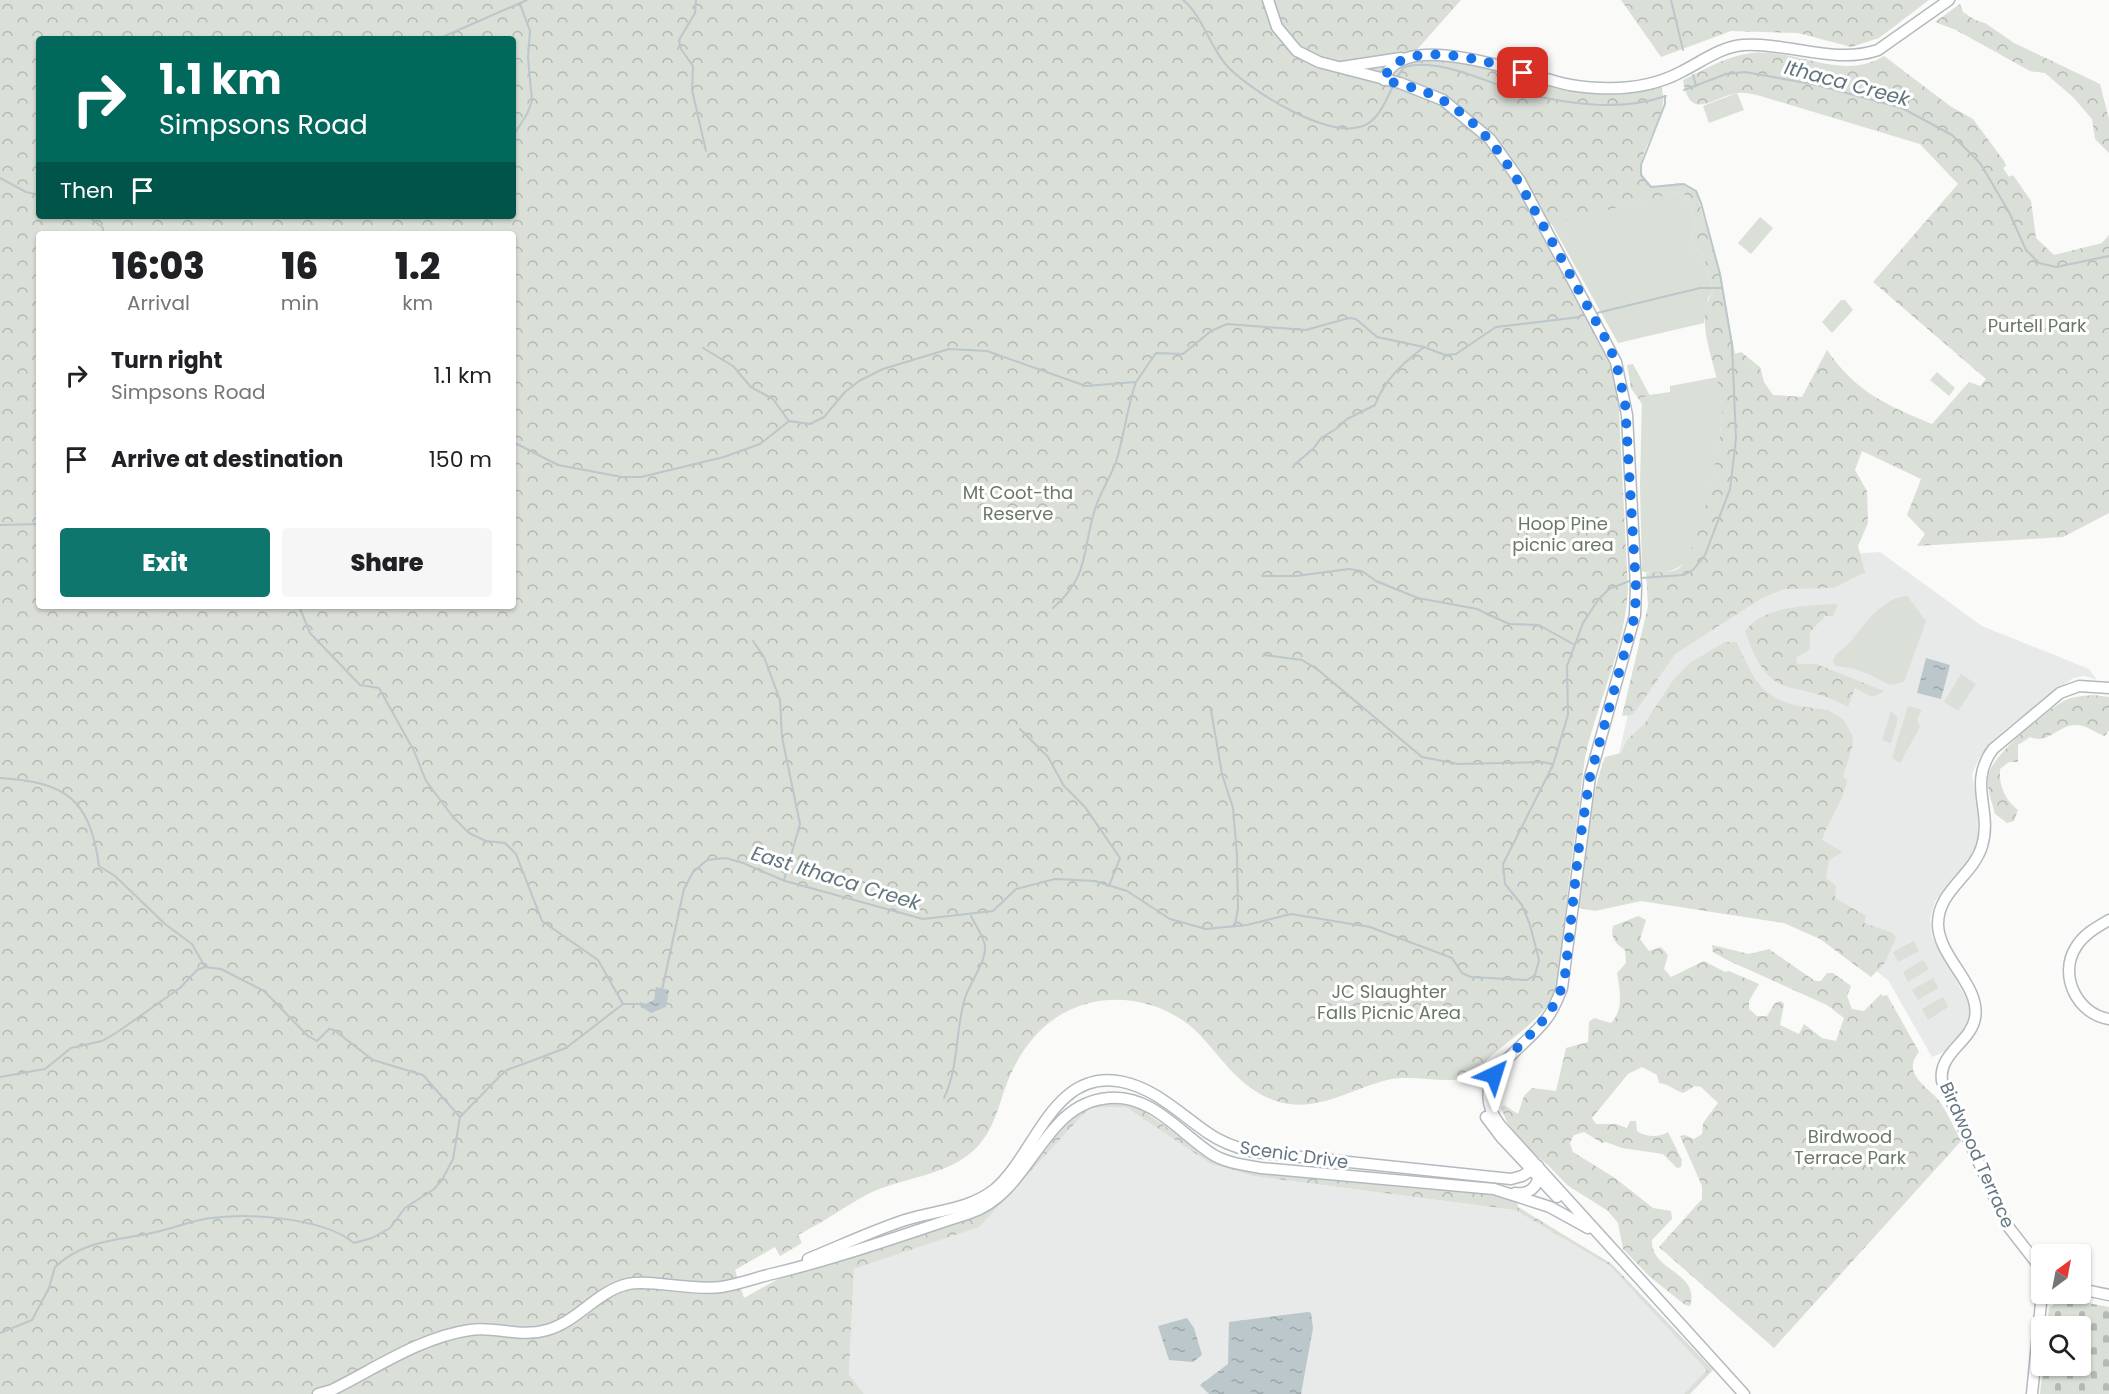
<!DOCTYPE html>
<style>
body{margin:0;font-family:Poppins,sans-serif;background:#f6f6f6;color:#202124;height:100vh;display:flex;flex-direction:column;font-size:22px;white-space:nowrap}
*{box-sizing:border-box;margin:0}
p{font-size:20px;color:#757577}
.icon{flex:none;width:33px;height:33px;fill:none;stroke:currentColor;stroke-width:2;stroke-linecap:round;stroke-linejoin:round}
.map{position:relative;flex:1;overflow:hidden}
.drawer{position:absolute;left:36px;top:231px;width:480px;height:378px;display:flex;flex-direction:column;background:#fff;border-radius:6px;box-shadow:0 2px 4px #0004}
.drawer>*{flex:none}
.hud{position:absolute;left:36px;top:36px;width:480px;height:183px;border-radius:6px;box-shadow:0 2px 4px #0004;background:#00695c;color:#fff;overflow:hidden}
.needle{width:39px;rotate:32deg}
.controls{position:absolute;left:2031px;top:1244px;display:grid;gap:12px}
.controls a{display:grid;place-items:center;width:60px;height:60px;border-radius:6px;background:#fff;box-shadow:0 2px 4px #0004;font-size:30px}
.pin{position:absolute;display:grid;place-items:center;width:51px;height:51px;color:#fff;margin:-26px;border-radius:12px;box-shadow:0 3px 9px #0006}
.me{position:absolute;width:66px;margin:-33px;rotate:41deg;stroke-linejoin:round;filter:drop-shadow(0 0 4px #0008)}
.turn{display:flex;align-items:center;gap:21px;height:126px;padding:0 24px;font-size:27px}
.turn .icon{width:78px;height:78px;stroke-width:2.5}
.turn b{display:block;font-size:42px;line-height:51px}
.then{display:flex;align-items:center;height:57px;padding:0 24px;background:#0003;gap:12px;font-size:22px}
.eta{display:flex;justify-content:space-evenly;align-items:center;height:102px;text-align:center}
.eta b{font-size:36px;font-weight:800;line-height:42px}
.primary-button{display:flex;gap:12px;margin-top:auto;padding:12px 24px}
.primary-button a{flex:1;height:69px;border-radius:6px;background:#0f766e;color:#fff;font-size:24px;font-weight:800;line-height:69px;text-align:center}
.primary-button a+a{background:#f6f6f6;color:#202124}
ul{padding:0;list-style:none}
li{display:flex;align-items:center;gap:18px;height:84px;padding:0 24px}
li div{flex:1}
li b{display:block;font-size:22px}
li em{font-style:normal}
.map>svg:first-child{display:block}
.built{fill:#e8e9e9}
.green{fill:#dadfd7}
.forest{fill:url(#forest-crowns);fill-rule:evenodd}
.cemetery{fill:url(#cemetery-stones)}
.water{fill:url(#water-ripples)}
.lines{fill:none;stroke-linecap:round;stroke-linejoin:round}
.stream{stroke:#bbc7cb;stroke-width:2}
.secondary-casing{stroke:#b3babf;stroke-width:13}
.secondary{stroke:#fff;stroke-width:10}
.route{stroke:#1a73e8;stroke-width:10;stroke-dasharray:0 18}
.labels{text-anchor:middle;stroke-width:6;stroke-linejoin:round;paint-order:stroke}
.park-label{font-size:18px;fill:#687a64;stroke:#fff}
.street-label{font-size:18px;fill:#657683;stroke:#fff}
.water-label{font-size:20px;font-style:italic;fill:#60757c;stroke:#fff}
</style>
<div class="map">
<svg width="2109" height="1394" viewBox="0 0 2109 1394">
<defs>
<pattern id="forest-crowns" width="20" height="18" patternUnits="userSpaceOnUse" patternTransform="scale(1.5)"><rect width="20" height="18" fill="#dadfd7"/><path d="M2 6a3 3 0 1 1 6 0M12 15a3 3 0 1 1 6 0" fill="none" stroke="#b4b9b4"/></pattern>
<pattern id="cemetery-stones" width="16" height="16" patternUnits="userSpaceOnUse" patternTransform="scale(1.5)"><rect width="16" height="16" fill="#dadfd7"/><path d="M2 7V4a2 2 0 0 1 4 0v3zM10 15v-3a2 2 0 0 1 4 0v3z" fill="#b4b9b4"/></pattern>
<pattern id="water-ripples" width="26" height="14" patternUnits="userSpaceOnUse" patternTransform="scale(1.5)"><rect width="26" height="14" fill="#bbc7cb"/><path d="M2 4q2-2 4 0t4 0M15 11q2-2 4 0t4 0" fill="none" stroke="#9ca6aa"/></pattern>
</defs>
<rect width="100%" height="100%" fill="#fafaf8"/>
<g class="built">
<polygon points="1880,552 1982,626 2089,669 2097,680 2085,676 2073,678 2008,727 1991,742 1979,758 1972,775 1978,805 1978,840 1971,858 1935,901 1930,919 1932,937 1967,1000 1970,1013 1968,1024 1946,1051 1932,1057 1888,980 1811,923 1637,895 1585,905 1655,594 1851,554"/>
<polygon points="1127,1107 1211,1164 1253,1176 1515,1210 1610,1266 1708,1370 1684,1394 864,1394 849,1376 854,1269 978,1227 1089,1108"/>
</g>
<g class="green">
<polygon points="1737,93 1744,110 1709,123 1703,106"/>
<polygon points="1683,191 1697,224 1689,244 1703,254 1713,292 1708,298 1704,323 1618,343 1551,223"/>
<polygon points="1760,217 1773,228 1751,254 1738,243"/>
<polygon points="1841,300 1845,300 1853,310 1832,333 1822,322"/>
<polygon points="1937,372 1955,388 1949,396 1930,380"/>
<path d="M 1718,377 C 1720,389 1723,402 1722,414 C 1721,442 1703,543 1685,562 C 1676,572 1655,576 1642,571 L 1640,486 L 1642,396 L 1670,392 L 1670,386 Z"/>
<path d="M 1907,596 L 1926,621 L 1904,682 L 1890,685 C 1871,675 1857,667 1835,666 L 1833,661 C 1837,650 1846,649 1852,640 C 1865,623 1884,597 1907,596 Z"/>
<polygon points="1961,674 1976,684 1958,711 1944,702"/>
<polygon points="1908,706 1922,710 1917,719 1920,727 1900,763 1892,758"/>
<polygon points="1891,711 1898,718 1891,743 1882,740"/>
<polygon points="1914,941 1919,951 1898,962 1893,952"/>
<polygon points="1923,960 1929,969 1908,982 1903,972"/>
<polygon points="1933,978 1938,988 1918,1000 1912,990"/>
<polygon points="1943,997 1948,1007 1928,1020 1922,1009"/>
</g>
<g class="forest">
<path d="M 0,0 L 1461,0 L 1406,62 C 1432,61 1459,59 1485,65 C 1498,68 1511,74 1525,79 C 1573,94 1612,99 1661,87 C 1675,120 1620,161 1651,187 L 1680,183 L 1696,191 L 1720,274 L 1735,354 L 1741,352 L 1760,367 L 1764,382 L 1773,395 L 1802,397 L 1827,350 C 1856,392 1886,405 1932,424 L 1969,382 L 1980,386 L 1986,379 L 1873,282 L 1958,184 L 1920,144 L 1757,95 C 1751,94 1744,92 1738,93 C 1713,96 1690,124 1683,80 C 1706,69 1726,56 1752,53 C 1798,48 1841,82 1884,56 L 1950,106 L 1973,119 L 2004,161 L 2006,166 L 2003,168 L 2009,177 L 2013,175 L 2031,201 L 2036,238 L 2054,255 L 2102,243 L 2109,235 L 2109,513 L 2063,537 L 1917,546 L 1925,534 L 1907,515 L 1921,479 L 1862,451 L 1855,470 L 1867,491 L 1868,523 L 1858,546 L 1865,572 L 1833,588 L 1784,589 L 1762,598 L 1675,654 L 1638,708 L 1632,715 L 1622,716 L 1648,606 L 1646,573 C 1655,572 1670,573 1678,569 C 1700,554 1722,440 1722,412 C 1723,375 1690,323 1713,292 L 1703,254 L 1689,244 L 1697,224 L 1683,191 L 1543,226 L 1610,363 L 1618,391 L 1628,589 C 1625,646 1599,699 1586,753 C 1582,773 1581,794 1578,813 C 1574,845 1569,876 1566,908 C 1564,934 1567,963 1557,988 C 1543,1021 1512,1036 1487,1060 C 1483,1065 1479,1071 1473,1075 C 1456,1087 1412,1073 1387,1080 C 1350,1089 1316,1114 1276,1101 C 1241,1089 1225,1062 1201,1036 C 1173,1006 1129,993 1089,1003 C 1045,1014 1018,1050 1004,1091 C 997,1113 991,1135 973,1151 C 944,1177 902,1177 868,1194 C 844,1207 822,1223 798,1235 L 802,1243 L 780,1256 L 775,1247 L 735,1270 L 744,1298 L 778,1279 L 968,1217 L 1072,1114 L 1108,1100 L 1138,1107 L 1209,1157 L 1496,1193 L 1517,1199 L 1518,1207 L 1612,1264 L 1713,1370 L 1690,1394 L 1684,1394 L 1707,1370 L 1610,1266 L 1515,1210 L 1253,1176 L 1211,1164 L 1126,1107 L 1089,1108 L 979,1227 L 854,1269 L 849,1375 L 864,1394 L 0,1394 ZM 39,39 L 513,39 L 513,216 L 39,216 ZM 39,234 L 513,234 L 513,606 L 39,606 Z"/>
<polygon points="1621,0 1929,0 1879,38 1851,47 1798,33 1731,31 1661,57"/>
<polygon points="1960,4 1963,12 1975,20 1985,23 2014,43 2100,84 2109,119 2109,153 2095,139 2092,119 2073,97 2045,73 2030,71 1956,30 1935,22"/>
<polygon points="1633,364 1650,396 1642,397 1642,404 1631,388 1627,365"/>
<path d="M 1838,604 L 1833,616 L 1825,616 L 1810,632 L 1810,649 L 1796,658 L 1797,664 L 1816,664 L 1884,691 L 1872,697 L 1855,688 L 1848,707 C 1794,676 1771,708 1745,631 C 1762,606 1810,605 1838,604 Z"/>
<path d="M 1725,642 L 1736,642 L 1753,676 L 1764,690 L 1779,700 L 1797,706 L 1828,710 L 1844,720 L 1852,735 L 1853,744 L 1843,777 L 1847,780 C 1843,803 1829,818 1822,840 L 1843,852 L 1829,860 L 1826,878 L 1836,886 L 1835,898 L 1866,916 L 1864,923 L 1893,933 L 1896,938 L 1884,964 L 1871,977 L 1820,939 L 1784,923 L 1641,901 L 1595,911 L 1579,908 C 1574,884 1595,780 1605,757 L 1621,753 L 1627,740 L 1645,723 L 1674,679 L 1690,663 Z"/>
<path d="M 2094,695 L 2109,697 L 2109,730 L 2105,736 C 2095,733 2086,724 2074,725 C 2058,726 2047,745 2030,737 L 2018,745 L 2018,762 L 2009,762 L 2000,769 C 1999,786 2004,799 2018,810 L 2014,821 L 2007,823 L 1995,814 C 1992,802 1985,785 1989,773 C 1995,753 2044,713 2062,702 C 2072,696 2083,696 2094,695 Z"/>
<path d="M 1638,916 L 1646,920 L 1640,939 L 1649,951 L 1661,947 L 1668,955 L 1664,969 L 1671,977 L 1704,961 L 1725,972 L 1729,971 L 1759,984 L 1749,1001 L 1749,1009 L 1757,1016 L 1767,1016 L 1775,1003 L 1781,1001 L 1784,1004 L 1780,1025 L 1799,1034 L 1804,1024 L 1822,1038 L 1836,1041 L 1844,1018 L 1827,1005 L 1727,960 L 1713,952 L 1712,945 L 1749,954 L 1769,949 L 1815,981 L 1821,981 L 1827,973 L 1833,973 L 1851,986 L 1847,996 L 1852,1009 L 1864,1011 L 1881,994 L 1883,996 L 1887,995 L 1919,1052 C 1900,1075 1930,1087 1940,1102 C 1948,1114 1954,1128 1961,1141 L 1774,1348 L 1659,1247 L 1702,1199 L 1702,1186 L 1680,1136 L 1685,1135 L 1694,1139 L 1702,1134 L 1703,1123 L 1718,1103 L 1701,1087 L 1695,1086 L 1683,1093 C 1674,1090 1669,1084 1659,1083 L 1657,1075 L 1642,1067 L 1628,1074 L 1592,1118 L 1596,1124 L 1616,1124 L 1627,1128 L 1630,1121 L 1636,1121 L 1637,1131 C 1646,1137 1659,1138 1668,1132 L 1682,1160 L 1681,1167 L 1677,1168 L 1663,1154 L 1622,1148 L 1606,1142 L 1602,1143 L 1584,1132 L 1574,1135 L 1570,1143 L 1573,1152 L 1615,1178 L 1653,1208 L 1671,1211 L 1672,1219 L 1652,1240 C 1650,1271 1701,1272 1690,1306 L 1685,1305 L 1649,1276 L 1623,1249 L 1618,1223 L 1608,1211 L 1567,1185 L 1548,1165 L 1526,1148 L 1508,1124 L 1501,1108 L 1504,1105 L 1518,1114 L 1524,1096 L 1532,1088 L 1556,1091 L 1566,1048 L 1588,1042 L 1589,1022 L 1594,1018 L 1611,1023 C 1624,1010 1620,990 1617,973 L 1626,963 L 1625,950 C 1616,944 1610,938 1613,926 Z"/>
</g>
<polygon class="cemetery" points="2072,1300 2109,1307 2109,1394 2040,1394 2043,1365 2080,1365 2080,1326 2047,1326 2049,1308 2057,1302"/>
<g class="water">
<polygon points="1926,658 1950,665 1941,699 1917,693"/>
<polygon points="656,987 669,990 666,1007 651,1013 640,1006 640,1002 646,1004 654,1000"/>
<polygon points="1308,1312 1311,1313 1313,1328 1301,1394 1209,1394 1200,1385 1228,1364 1229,1322"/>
<polygon points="1187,1318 1194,1328 1202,1355 1193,1362 1169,1360 1158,1326"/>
</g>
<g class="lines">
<g class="stream">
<polyline points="696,0 695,13 679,40 681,49 693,66 692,90 706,151"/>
<path d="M 1183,0 C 1204,17 1209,48 1229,68 C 1254,93 1328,139 1363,126 C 1379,120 1386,100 1393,86"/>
<polyline points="1671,0 1683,50"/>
<polyline points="438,39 527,0"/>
<polyline points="1693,75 1696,86"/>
<path d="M 1397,78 L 1403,68 C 1436,54 1497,88 1531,95 C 1576,105 1622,111 1666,96"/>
<polyline points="1684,90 1726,74 1745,72 1817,85 1902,108 1952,135 1980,163 2009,212 2026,250 2039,263 2056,267 2109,256"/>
<polyline points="513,136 527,114 532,101 528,58 530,31 520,4"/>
<polyline points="0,178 26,192 39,195"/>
<polyline points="88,216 103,228 103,234"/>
<polyline points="487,216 487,220"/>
<polyline points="1597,313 1700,288 1722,288"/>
<polyline points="703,348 733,366 751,387 773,399 788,420"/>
<polyline points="513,442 558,465 622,477 641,477 724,457 760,444 789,421 810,424 824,417 845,392 859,381 883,369 949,349 987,351 1086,386 1136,382 1156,353 1183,354 1211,331 1227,324 1306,330 1349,318 1356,319 1377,337 1424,347 1445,355 1456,354 1496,327 1580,317"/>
<path d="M 1294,465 L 1314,448 L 1321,438 L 1336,429 L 1347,419 L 1375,405 C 1385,379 1402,364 1424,347"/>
<polyline points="0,525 39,524"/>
<polyline points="1262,576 1296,576 1349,569 1362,571 1376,581 1418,598 1477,609 1509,624 1539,625 1573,644"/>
<polyline points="1641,578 1684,575 1693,570 1705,555 1730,489 1736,439 1732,345 1720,274 1701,203 1696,191 1684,184 1651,187 1641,175 1641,165 1665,104 1665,96"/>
<polyline points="299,606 310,633 360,685 379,688 414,751 426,781 453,817 469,833 486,841 505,843 516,854 542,921 598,960 623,1004 640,1004"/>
<path d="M 1053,608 C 1090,576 1082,550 1095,509 C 1100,493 1110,478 1116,462 C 1124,436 1127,408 1136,382"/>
<polyline points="753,641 764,657 780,700 782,737 800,824 784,880"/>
<polyline points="1264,655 1302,660 1317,669 1422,757 1458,764 1542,762 1552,764"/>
<polyline points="1211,710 1222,774 1233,808 1237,855 1238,908 1235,925"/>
<polyline points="1020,729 1048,757 1064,786 1085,807 1120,858 1109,886"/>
<path d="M 0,778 C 66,782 90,799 99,866 L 115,876 L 165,924 L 192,944 L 205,967"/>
<polyline points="662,990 684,889 693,872 707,860 726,858 743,863 785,881 923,919 993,911 1016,889 1055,879 1095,881 1127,891 1170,919 1206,929 1247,925 1291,914 1370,927 1452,958 1462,973 1471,977 1527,980 1535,975 1539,960 1530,925 1522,905 1505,884 1503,864 1553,765 1568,715 1567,666 1583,623 1598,600 1609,589 1632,580"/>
<polyline points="0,1077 45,1069 71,1048 102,1041 116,1033 180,988 197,970 205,967 221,969 264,991 308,1036 317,1041 329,1029 334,1030 373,1060 423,1075 459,1116"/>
<path d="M 944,1098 C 959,1067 955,1031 965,998 C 970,982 986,963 985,946 C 984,937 975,925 971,916"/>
<path d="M 0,1333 L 32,1320 L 49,1288 L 55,1267 C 85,1239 118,1241 156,1232 C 171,1229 185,1223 200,1220 C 238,1211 323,1217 354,1243 L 372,1238 L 390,1228 L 405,1208 L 434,1189 L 442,1180 L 453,1159 L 460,1117 L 501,1075 L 507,1070 L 566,1048 L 623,1004"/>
</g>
<g class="secondary-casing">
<g id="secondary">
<path d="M 1268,0 L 1277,27 L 1297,51 L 1319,62 L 1400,83 L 1443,100 L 1490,139 L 1520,181 L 1616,362 L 1627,415 L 1636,587 L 1635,615 L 1590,777 L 1562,988 C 1558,998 1554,1009 1547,1018 C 1524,1051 1463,1078 1500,1125 L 1744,1394"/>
<polyline points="1342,67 1401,58"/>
<path d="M 1384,80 C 1401,24 1532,78 1570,85 C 1607,91 1647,90 1681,72 C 1701,62 1720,47 1743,45 C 1788,42 1834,65 1878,50 L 1949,0"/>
<path d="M 2109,920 C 2097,927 2084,934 2076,947 C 2058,975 2077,1014 2109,1019"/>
<polyline points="1486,1117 1501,1137 1557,1197"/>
<path d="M 1515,1193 C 1529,1195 1538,1187 1539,1174"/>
<path d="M 808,1259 C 840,1246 872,1231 905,1220 C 936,1210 969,1210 995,1189 C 1036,1154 1053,1067 1123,1082 C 1156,1089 1180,1114 1208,1133 C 1222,1143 1237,1148 1254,1152 L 1511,1179 L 1522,1176 L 1538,1166"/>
<path d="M 2042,1270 L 2007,1225 L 1942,1081 C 1938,1053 1971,1042 1975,1018 C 1981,986 1939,958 1938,925 C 1937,891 1973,876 1982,846 C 1993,810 1967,784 1993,749 L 2060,693 L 2079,686 L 2109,688"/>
<polyline points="2080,1289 2109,1295"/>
<path d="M 318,1394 L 332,1390 C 376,1368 421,1337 470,1330 C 496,1326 520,1338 547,1330 C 577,1322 597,1291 628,1284 C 651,1279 691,1291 721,1287 C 740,1284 758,1277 776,1273 C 842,1257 905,1234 970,1213 C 1032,1193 1041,1103 1109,1098 C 1151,1094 1180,1133 1212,1154 C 1226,1163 1245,1165 1261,1168 L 1494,1189 L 1550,1207 L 1588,1228"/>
<polyline points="2032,1394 2042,1293"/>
</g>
</g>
<use href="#secondary" class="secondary"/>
</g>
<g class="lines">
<path class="route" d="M 1494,1075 C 1520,1038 1555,1023 1565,975 L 1579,847 L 1590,777 L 1635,615 L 1636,587 L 1625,402 L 1616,362 L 1605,338 C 1585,302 1565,265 1545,229 C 1517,179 1495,133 1444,101 C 1426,90 1404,85 1384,80 C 1397,35 1492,61 1523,73"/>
</g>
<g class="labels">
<g class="park-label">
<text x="2037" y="332">Purtell Park</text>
<text x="1018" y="499">Mt Coot-tha<tspan x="1018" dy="21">Reserve</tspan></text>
<text x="1563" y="530">Hoop Pine<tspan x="1563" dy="21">picnic area</tspan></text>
<text x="1389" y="998">JC Slaughter<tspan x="1389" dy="21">Falls Picnic Area</tspan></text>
<text x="1850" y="1143">Birdwood<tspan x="1850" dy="21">Terrace Park</tspan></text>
</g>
<g class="street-label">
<text transform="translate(1294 1155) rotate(8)" y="6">Scenic Drive</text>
<text transform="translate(1977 1155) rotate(66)" y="6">Birdwood Terrace</text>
</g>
<g class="water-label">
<text transform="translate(1847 83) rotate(15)" y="7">Ithaca Creek</text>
<text transform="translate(836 878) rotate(17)" y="7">East Ithaca Creek</text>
</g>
</g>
</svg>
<div class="controls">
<a><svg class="needle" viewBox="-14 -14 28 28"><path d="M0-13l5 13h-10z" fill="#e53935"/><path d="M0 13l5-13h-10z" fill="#757577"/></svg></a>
<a><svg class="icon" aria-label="search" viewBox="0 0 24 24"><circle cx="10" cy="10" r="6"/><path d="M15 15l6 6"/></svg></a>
</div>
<div class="pin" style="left:1523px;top:73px;background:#d93025"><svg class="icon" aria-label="arrive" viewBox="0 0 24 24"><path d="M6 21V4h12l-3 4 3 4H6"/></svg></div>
<svg class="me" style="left:1494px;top:1075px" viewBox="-20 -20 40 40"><path d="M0-17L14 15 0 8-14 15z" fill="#1a73e8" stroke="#fff" stroke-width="4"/></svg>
<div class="hud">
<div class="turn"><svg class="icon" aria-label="right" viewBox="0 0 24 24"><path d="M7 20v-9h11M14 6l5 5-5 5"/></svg><div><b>1.1 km</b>Simpsons Road</div></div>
<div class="then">Then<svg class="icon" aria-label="arrive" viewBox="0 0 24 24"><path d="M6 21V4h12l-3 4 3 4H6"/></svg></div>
</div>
<section class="drawer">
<div class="eta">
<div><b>16:03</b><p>Arrival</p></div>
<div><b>16</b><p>min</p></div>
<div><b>1.2</b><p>km</p></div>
</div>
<ul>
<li><svg class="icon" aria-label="right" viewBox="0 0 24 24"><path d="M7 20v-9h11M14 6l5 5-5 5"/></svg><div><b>Turn right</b><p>Simpsons Road</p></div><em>1.1 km</em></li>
<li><svg class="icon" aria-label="arrive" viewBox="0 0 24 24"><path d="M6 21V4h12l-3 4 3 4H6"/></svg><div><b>Arrive at destination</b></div><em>150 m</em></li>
</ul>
<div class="primary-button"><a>Exit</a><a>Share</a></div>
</section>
</div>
